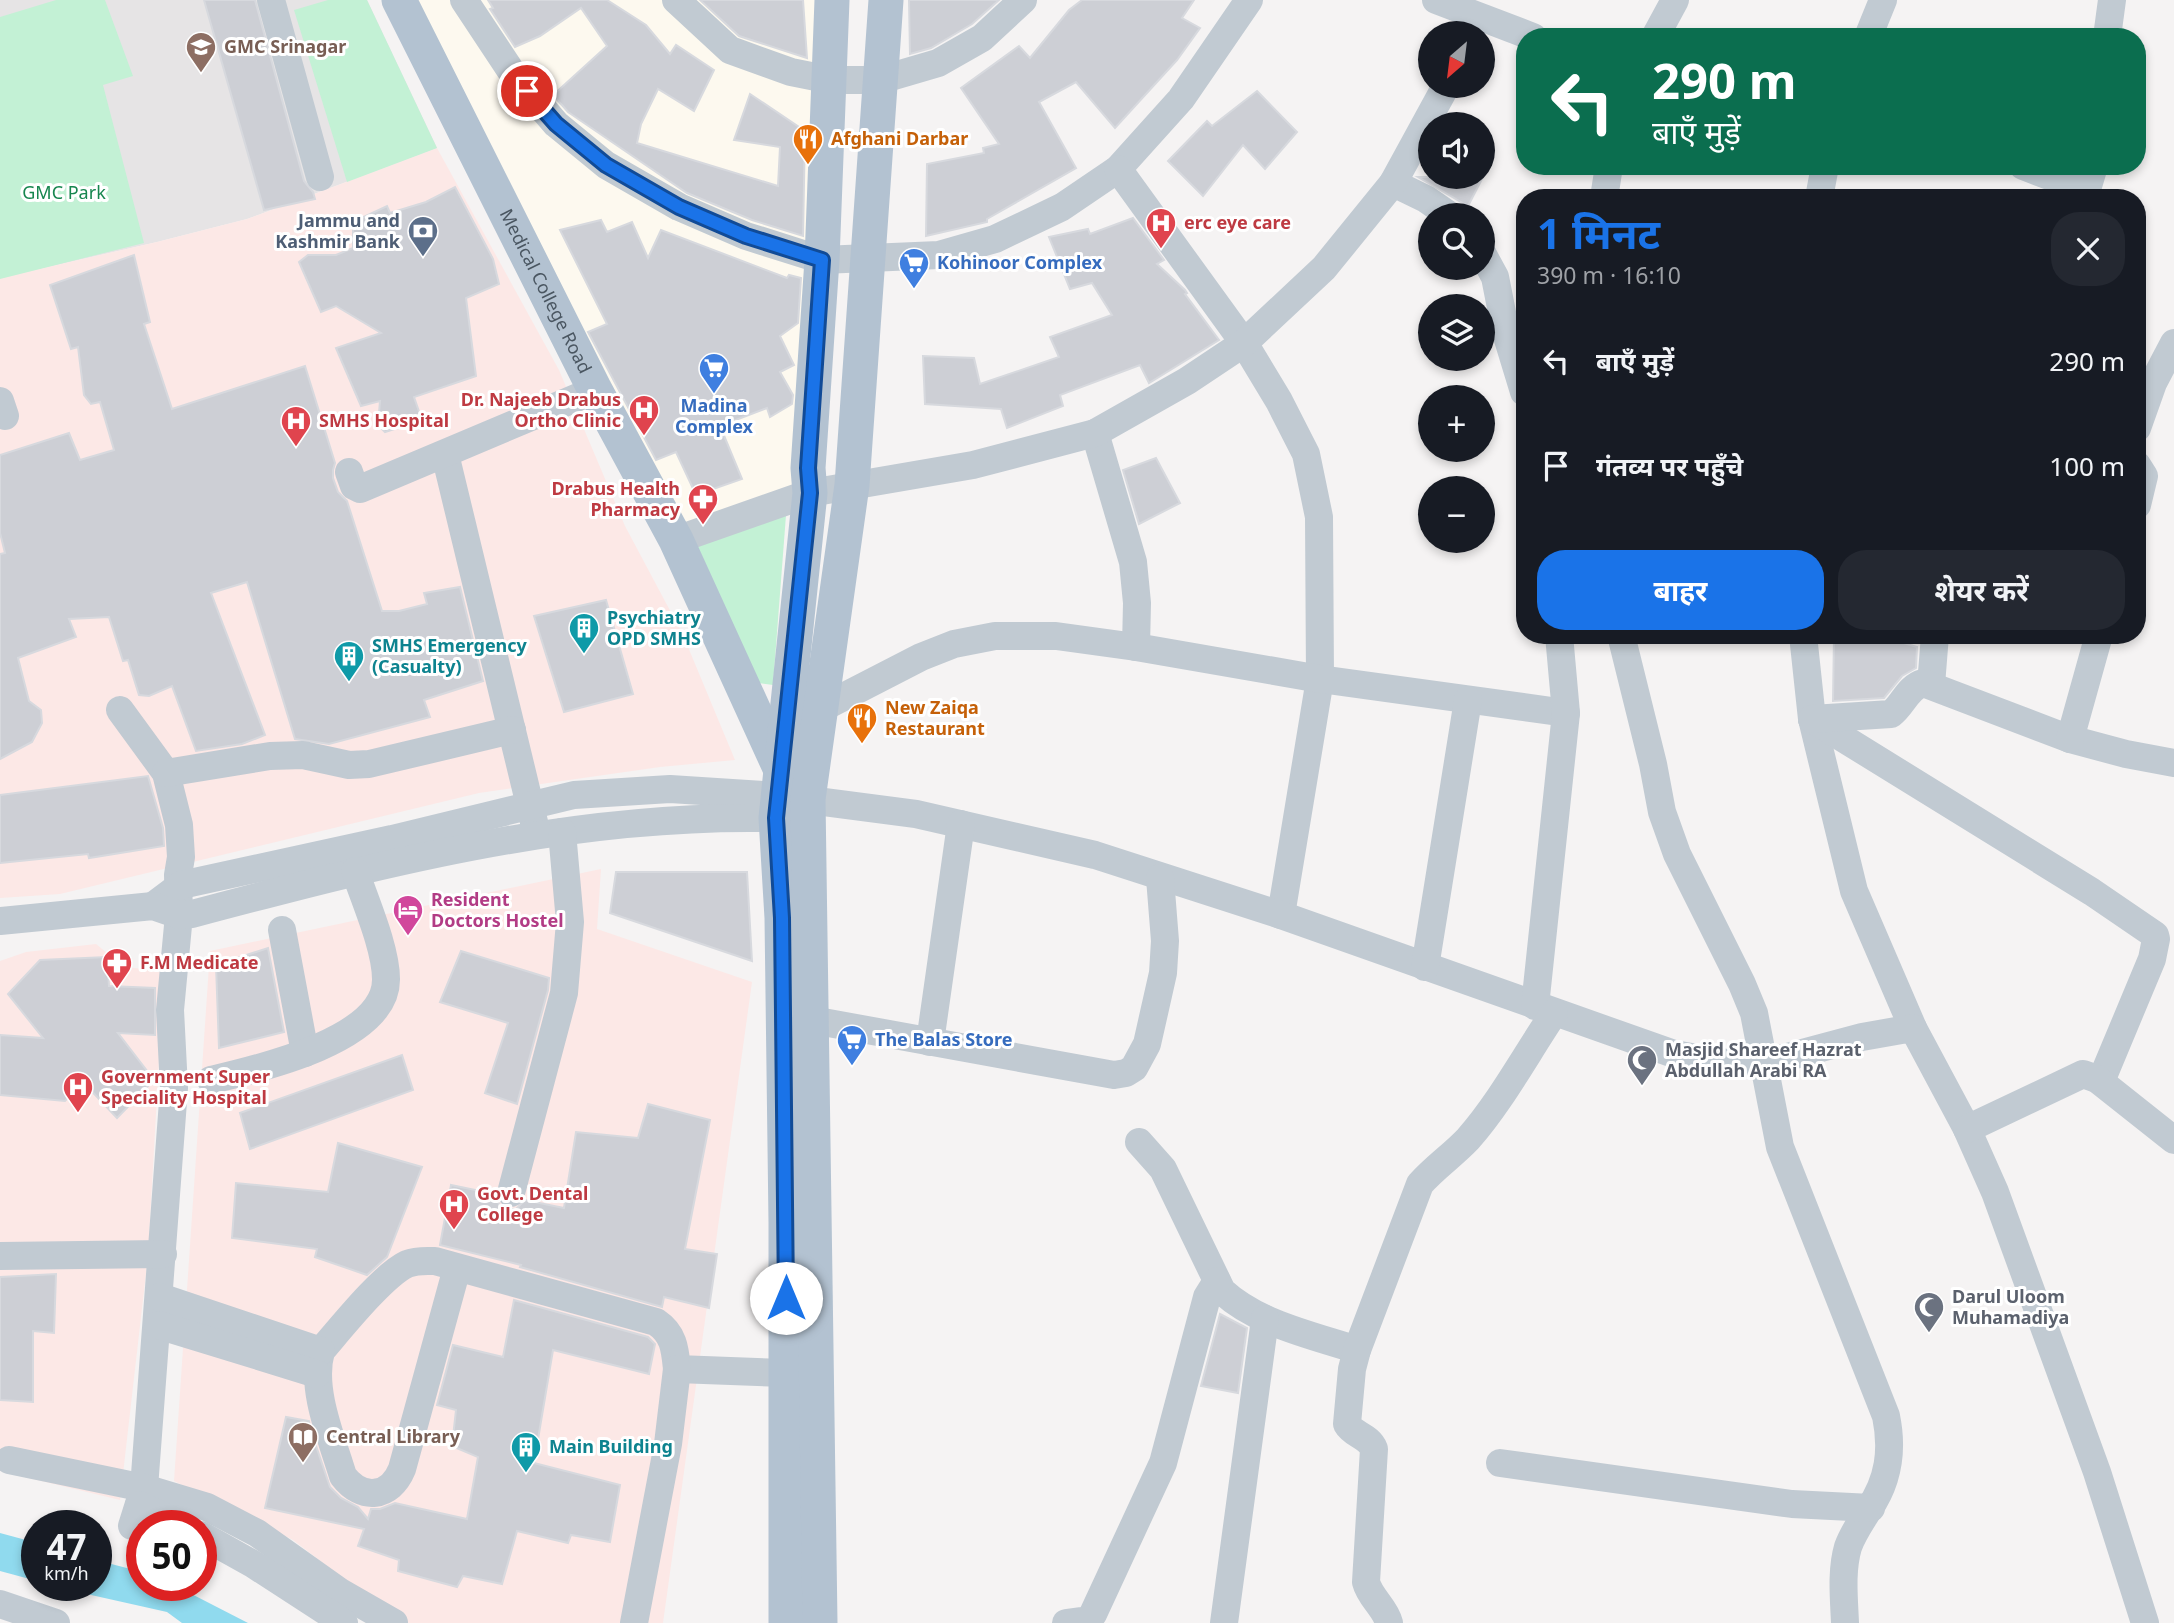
<!DOCTYPE html>
<html lang="hi">
<meta charset="utf-8">
<style>
body{margin:0;font-family:"Noto Sans","Noto Sans Devanagari",sans-serif;background:#242831;color:#f1f3f6;height:100vh;display:flex;flex-direction:column;font-size:26px;white-space:nowrap}
*{box-sizing:border-box;margin:0}
p{font-size:23px;color:#9ea1a6}
.icon{flex:none;width:38px;height:38px;fill:none;stroke:currentColor;stroke-width:2;stroke-linecap:round;stroke-linejoin:round}
.map{position:relative;flex:1;overflow:hidden}
.details{position:absolute;left:1516px;top:189px;width:630px;height:455px;display:flex;flex-direction:column;background:#171b24;border-radius:28px;box-shadow:0 4px 10px #0003}
.details>*{flex:none}
.banner{position:absolute;left:1516px;top:28px;width:630px;height:147px;border-radius:28px;box-shadow:0 4px 10px #0003;background:#0b6e4f;color:#fff;overflow:hidden}
.needle{width:46px;rotate:208deg}
.tools{position:absolute;left:1418px;top:21px;display:grid;gap:14px}
.tools a{display:grid;place-items:center;width:77px;height:77px;border-radius:50%;background:#171b24;box-shadow:0 4px 10px #0003;font-size:35px}
.speed{position:absolute;left:21px;top:1510px;display:flex;gap:14px;font-size:35px;font-weight:700;text-align:center}
.speed>*{display:grid;place-content:center;width:91px;height:91px;border-radius:50%;background:#171b24;box-shadow:0 4px 10px #0003;line-height:1}
.speed small{font-size:18px;font-weight:400}
.speed .limit{border:10px solid #d22;background:#fff;color:#111}
.pin{position:absolute;display:grid;place-items:center;width:60px;height:60px;color:#fff;margin:-30px;border:4px solid #fff;border-radius:50%;box-shadow:0 2px 7px #0007}
.me{position:absolute;width:77px;margin:-38px;rotate:0deg;stroke-linejoin:round;filter:drop-shadow(0 0 5px #0008)}
.turn{display:flex;align-items:center;gap:24px;height:147px;padding:0 21px;font-size:32px}
.turn .icon{width:91px;height:91px;stroke-width:2.5}
.turn b{display:block;font-size:49px;line-height:60px}
.round{display:grid;place-items:center;flex:none;width:74px;height:74px;border-radius:28px;background:#242831}
.headline{display:flex;align-items:center;justify-content:space-between;height:119px;padding:0 21px}
h1{font-size:42px;font-weight:700;line-height:52px;color:#1a73e8}
.primary-button{display:flex;gap:14px;margin-top:auto;padding:14px 21px}
.primary-button a{flex:1;height:80px;border-radius:28px;background:#1a73e8;color:#fff;font-size:28px;font-weight:700;line-height:80px;text-align:center}
.primary-button a+a{background:#242831;color:#f1f3f6}
ul{padding:0;list-style:none}
li{display:flex;align-items:center;gap:21px;height:105px;padding:0 21px}
li div{flex:1}
li b{display:block;font-size:26px}
li em{font-style:normal}
.map>svg:first-child{display:block}
.commercial{fill:#fdf9ef}
.education{fill:#e6e4e5}
.medical{fill:#fce8e6}
.green{fill:#c3f1d5}
.water{fill:#90daee}
.building{fill:#cdcfd5;stroke:#d7d9de;stroke-width:2}
.lines{fill:none;stroke-linecap:round;stroke-linejoin:round}
.minor{stroke:#c1cad2;stroke-width:28}
.major{stroke:#b3c2d1;stroke-width:35}
.route-casing{stroke:#114b97;stroke-width:18}
.route{stroke:#1a73e8;stroke-width:12}
.labels{text-anchor:middle;stroke-width:6;stroke-linejoin:round;paint-order:stroke}
.education-label{font-size:18px;font-weight:bold;fill:#785e54;stroke:#fff;text-anchor:start}
.food-label{font-size:18px;font-weight:bold;fill:#c56008;stroke:#fff;text-anchor:start}
.park-label{font-size:18px;fill:#17864f;stroke:#fff}
.service-label{font-size:18px;font-weight:bold;fill:#4e5e75;stroke:#fff;text-anchor:end}
.health-label{font-size:18px;font-weight:bold;fill:#be3a42;stroke:#fff;text-anchor:start}
.shop-label{font-size:18px;font-weight:bold;fill:#366cbe;stroke:#fff;text-anchor:start}
.street-label{font-size:18px;fill:#4a5661;stroke:#fff}
.culture-label{font-size:18px;font-weight:bold;fill:#0d838f;stroke:#fff;text-anchor:start}
.hotel-label{font-size:18px;font-weight:bold;fill:#b23c85;stroke:#fff;text-anchor:start}
.worship-label{font-size:18px;font-weight:bold;fill:#5b616d;stroke:#fff;text-anchor:start}
</style>
<div class="map">
<svg width="2174" height="1623" viewBox="0 0 2174 1623">
<rect width="100%" height="100%" fill="#f5f3f3"/>
<polygon class="commercial" points="399,0 832,0 810,493 676,540"/>
<polygon class="education" points="0,0 367,0 437,148 247,219 157,242 0,278"/>
<g class="medical">
<polygon points="437,148 559,370 625,526 683,635 735,760 660,767 479,793 60,894 0,898 0,278 157,242 247,219"/>
<polygon points="601,869 597,929 752,982 663,1623 408,1623 367,1597 293,1540 174,1481 210,951"/>
<polygon points="96,944 124,967 164,971 148,1256 120,1500 0,1471 0,961 26,952"/>
</g>
<g class="green">
<polygon points="56,0 105,0 133,76 103,85 144,243 0,279 0,17"/>
<polygon points="328,0 367,0 437,148 347,182 294,10"/>
<polygon points="786,515 773,685 758,683 697,545"/>
</g>
<g class="water">
<polygon points="0,1533 37,1543 37,1581 0,1571"/>
<polygon points="96,1560 142,1572 142,1586 176,1586 248,1623 182,1623 167,1612 51,1586 96,1586"/>
</g>
<g class="building">
<polygon points="204,0 255,0 304,181 313,192 315,199 264,210"/>
<polygon points="488,0 607,0 646,25 670,54 676,45 714,70 694,111 658,89 641,124 637,143 778,186 780,147 734,140 750,94 805,131 803,236 752,220 687,193 568,112 553,95 607,46 581,8 540,36 515,47 490,9 493,8"/>
<polygon points="700,0 803,0 807,58 739,36"/>
<polygon points="909,0 999,0 972,24 931,48 910,54"/>
<polygon points="1082,0 1194,0 1182,18 1200,28 1177,60 1115,128 1076,82 1039,102 1076,168 987,219 987,222 926,236 927,164 984,153 983,148 999,144 961,88 1019,46 1030,58 1069,10"/>
<polygon points="1257,91 1297,132 1265,169 1243,145 1203,196 1168,161 1207,121 1212,126"/>
<polygon points="1418,177 1483,177 1468,206"/>
<polygon points="455,187 493,259 499,284 466,298 476,376 414,397 422,420 385,432 378,425 380,401 361,406 336,348 381,333 336,306 321,312 299,262 308,255 336,255 353,248 353,222 387,206 390,213 426,202"/>
<polygon points="1133,218 1164,260 1157,264 1185,290 1187,293 1185,294 1219,340 1149,383 1140,365 1060,395 1063,406 1007,428 1001,409 925,404 923,356 974,358 980,384 1059,357 1050,337 1112,315 1092,283 1070,289 1049,237 1088,229 1090,234"/>
<polygon points="601,220 607,232 632,222 648,258 661,230 787,278 789,275 801,278 798,323 780,336 794,365 780,372 793,395 792,404 770,417 767,408 720,426 742,479 696,495 676,452 656,460 588,332 607,324 560,230"/>
<polygon points="134,255 150,322 144,324 172,409 305,366 335,463 333,470 333,478 338,492 347,501 382,611 399,611 427,604 424,593 460,587 483,681 424,700 430,717 329,744 295,739 247,582 211,593 265,735 242,744 196,751 172,686 149,696 139,695 128,660 123,661 109,617 69,619 76,637 18,658 29,701 41,710 42,723 32,742 0,759 0,554 5,553 0,533 0,455 69,433 80,460 114,450 100,402 91,404 84,395 78,347 71,349 50,285"/>
<polygon points="1156,458 1180,503 1139,524 1123,470"/>
<polygon points="606,600 633,694 564,712 534,616"/>
<polygon points="1834,635 1878,635 1917,647 1916,668 1902,676 1884,698 1833,701"/>
<polygon points="148,776 163,828 164,846 89,858 88,854 0,863 0,795"/>
<polygon points="616,872 747,872 752,961 610,913"/>
<polygon points="268,948 284,1032 219,1048 216,965"/>
<polygon points="461,951 549,978 548,990 517,1104 485,1093 508,1023 440,1002"/>
<polygon points="107,957 109,986 155,988 155,1035 118,1033 154,1080 117,1118 83,1082 65,1101 0,1095 0,1035 43,1038 8,994 40,960"/>
<polygon points="402,1055 413,1090 250,1149 240,1113"/>
<polygon points="648,1104 710,1120 685,1249 717,1254 709,1308 664,1297 662,1307 520,1267 521,1265 440,1245 451,1185 495,1194 499,1204 507,1209 516,1209 525,1200 564,1208 576,1132 638,1138"/>
<polygon points="338,1143 422,1167 387,1257 367,1275 315,1257 317,1249 232,1238 236,1183 328,1192"/>
<polygon points="56,1274 54,1333 33,1331 33,1402 0,1400 0,1277"/>
<polygon points="514,1300 648,1337 655,1344 649,1374 553,1350 534,1463 620,1485 610,1542 571,1535 568,1543 517,1531 502,1584 463,1576 457,1587 398,1571 399,1560 358,1546 364,1529 265,1508 286,1417 309,1421 311,1438 314,1440 330,1487 341,1498 358,1507 368,1519 371,1509 380,1509 395,1503 467,1519 478,1457 452,1446 456,1410 437,1405 453,1345 503,1357"/>
<polygon points="1220,1314 1247,1328 1238,1393 1201,1386"/>
</g>
<g class="lines">
<g class="minor">
<polyline points="271,0 320,177"/>
<polyline points="464,0 513,74 556,124 606,165 679,207 746,236 822,260 939,255 995,239 1062,207 1118,169 1181,99 1249,0"/>
<polyline points="676,0 730,50 791,72 831,80 880,80 938,63 982,38 1023,0"/>
<polyline points="1436,0 1533,37"/>
<polyline points="1655,37 1675,0"/>
<polyline points="1868,37 1883,0"/>
<polyline points="2107,37 2112,0"/>
<polyline points="2023,166 2081,188 2088,186 2094,166"/>
<polyline points="1118,169 1244,343 1279,401 1306,454 1319,517 1320,679 1281,915"/>
<polyline points="1393,183 1426,199 1449,215"/>
<polyline points="1604,198 1609,166"/>
<polyline points="1819,198 1825,166"/>
<polyline points="1482,253 1495,277 1506,333 1524,392"/>
<polyline points="0,401 5,416"/>
<polyline points="2137,428 2153,383 2174,343"/>
<polyline points="1095,433 1133,562 1137,603 1136,647"/>
<polyline points="445,454 534,822"/>
<polyline points="2137,465 2144,476 2137,505"/>
<polyline points="349,472 354,486 360,489 595,390"/>
<polyline points="676,540 810,493 973,465 1095,433 1187,381 1244,343 1324,268 1393,183 1446,86"/>
<path d="M 1621,635 L 1653,764 L 1662,812 L 1677,854 L 1742,984 L 1754,1013 L 1780,1147 L 1886,1416 C 1893,1450 1889,1480 1869,1509 C 1861,1522 1853,1533 1848,1547 C 1841,1571 1844,1598 1845,1623"/>
<polyline points="1803,635 1812,719 1854,891 1913,1028"/>
<polyline points="1931,685 1935,635"/>
<polyline points="820,709 921,657 954,644 995,636 1056,636 1136,647 1320,679 1566,713"/>
<polyline points="120,710 166,773 179,825 181,857 178,875 179,915 170,1010 174,1088 144,1488 132,1526"/>
<polyline points="1812,719 2092,892 2155,935 2156,939 2152,959 2104,1074 2097,1079"/>
<path d="M 1812,719 L 1891,714 C 1903,705 1908,687 1923,683 L 2070,739 L 2126,754 L 2174,763"/>
<polyline points="2070,739 2099,635"/>
<polyline points="166,773 270,756 303,755 349,765 369,764 512,730"/>
<polyline points="153,906 181,885 392,839 574,795 670,789 778,796 916,814 1095,855 1281,915 1674,1054 1733,1064 1765,1063 1862,1037 1913,1028 1967,1129 1995,1192 2097,1472 2145,1623"/>
<path d="M 0,921 L 153,906 L 179,915 L 192,914 C 391,861 588,810 796,819"/>
<polyline points="282,930 305,1053"/>
<polyline points="1425,967 1468,700"/>
<polyline points="1535,1006 1566,713 1559,635"/>
<polyline points="812,1020 1114,1075 1126,1073 1134,1068 1147,1044 1163,973 1165,941 1160,878"/>
<polyline points="930,1042 961,824"/>
<path d="M 211,1080 C 258,1069 387,1040 386,979 C 386,948 365,901 355,871"/>
<polyline points="1967,1129 2083,1074 2097,1079 2174,1140"/>
<path d="M 1139,1142 L 1163,1169 L 1222,1291 C 1258,1324 1311,1335 1357,1350"/>
<polyline points="511,1193 564,993 570,922 562,832"/>
<polyline points="0,1256 163,1254"/>
<path d="M 457,1268 L 402,1469 C 390,1498 362,1501 343,1476 C 332,1439 310,1389 321,1351 C 340,1329 383,1275 407,1264 C 417,1260 425,1261 435,1261 L 656,1322 C 674,1334 675,1349 677,1369 L 785,1373"/>
<polyline points="160,1297 321,1351"/>
<polyline points="158,1325 317,1374"/>
<polyline points="9,1460 144,1488 207,1507 257,1533 340,1592 394,1623"/>
<polyline points="1500,1463 1792,1504 1871,1508"/>
<polyline points="139,1505 184,1526"/>
<polyline points="201,1535 253,1564 344,1623"/>
<polyline points="0,1604 56,1623"/>
<polyline points="634,1623 668,1444 677,1369"/>
<polyline points="1066,1623 1088,1620 1093,1614 1163,1463 1207,1297 1217,1281"/>
<polyline points="1224,1623 1265,1319"/>
<path d="M 1389,1623 C 1385,1607 1370,1598 1366,1582 L 1374,1449 C 1369,1436 1353,1435 1347,1424 L 1352,1369 L 1357,1350 L 1420,1184 C 1435,1167 1453,1155 1468,1139 C 1500,1103 1527,1053 1554,1013"/>
</g>
<g class="major">
<path id="s1" d="M 399,0 L 595,390 L 676,540 L 780,768"/>
<polyline points="786,1623 786,1222 782,918 776,818 810,493 808,468 822,260 832,0"/>
<polyline points="820,1623 808,799 852,485 886,0"/>
</g>
</g>
<g class="lines">
<g class="route-casing">
<polyline id="route" points="527,91 556,124 606,165 679,207 746,236 822,260 808,468 810,493 776,818 782,918 786,1298"/>
</g>
<use href="#route" class="route"/>
</g>
<defs>
<g id="university-pin" transform="scale(1.575)"><path d="M0 17L-7.5 6A9.5 9.5 0 1 1 7.5 6Z" fill="#8d6e63" stroke="#fff"/><path d="M0-5L7-2L0 1L-7-2ZM-4 1L0 2.5L4 1V4Q0 6-4 4Z" fill="#fff"/></g>
<g id="restaurant-pin" transform="scale(1.575)"><path d="M0 17L-7.5 6A9.5 9.5 0 1 1 7.5 6Z" fill="#e8710a" stroke="#fff"/><path d="M-5-6h1v4h1v-4h1v4h1v-4h1v5L-1.5 .5V6h-2V.5L-5-1ZM5-6V6H3V1.5H1.5Q1.5-4 5-6Z" fill="#fff"/></g>
<g id="hospital-pin" transform="scale(1.575)"><path d="M0 17L-7.5 6A9.5 9.5 0 1 1 7.5 6Z" fill="#e0444e" stroke="#fff"/><path d="M-5-5h3v3.5h4V-5h3V5h-3V1.5h-4V5h-3Z" fill="#fff"/></g>
<g id="bank-pin" transform="scale(1.575)"><path d="M0 17L-7.5 6A9.5 9.5 0 1 1 7.5 6Z" fill="#5c6f8a" stroke="#fff"/><path d="M-6-4H6V4H-6ZM0-2.3a2.3 2.3 0 1 0 0 4.6a2.3 2.3 0 1 0 0-4.6Z" fill="#fff"/></g>
<g id="supermarket-pin" transform="scale(1.575)"><path d="M0 17L-7.5 6A9.5 9.5 0 1 1 7.5 6Z" fill="#3f7fe0" stroke="#fff"/><path d="M-6-5.5h2.5l.6 2H6L4.5 2H-2.5L-4.4-4H-6ZM-1.5 3.2a1.3 1.3 0 1 0 .1 0ZM3 3.2a1.3 1.3 0 1 0 .1 0Z" fill="#fff"/></g>
<g id="pharmacy-pin" transform="scale(1.575)"><path d="M0 17L-7.5 6A9.5 9.5 0 1 1 7.5 6Z" fill="#e0444e" stroke="#fff"/><path d="M-2-6h4v4h4v4h-4v4h-4v-4h-4v-4h4Z" fill="#fff"/></g>
<g id="building-pin" transform="scale(1.575)"><path d="M0 17L-7.5 6A9.5 9.5 0 1 1 7.5 6Z" fill="#0f9aa8" stroke="#fff"/><path d="M-4-6H4V6H1V3H-1V6H-4ZM-2.5-4.3h1.7v1.8h-1.7ZM.8-4.3h1.7v1.8H.8ZM-2.5-1h1.7V.8h-1.7ZM.8-1h1.7V.8H.8Z" fill="#fff"/></g>
<g id="hotel-pin" transform="scale(1.575)"><path d="M0 17L-7.5 6A9.5 9.5 0 1 1 7.5 6Z" fill="#d1479c" stroke="#fff"/><path d="M-6-4.5h1.5V1H6V5H4.5V3h-9V5H-6ZM-4 0a1.8 1.8 0 1 1 3.6 0ZM.5 0V-2.5h3Q6-2.5 6 0Z" fill="#fff"/></g>
<g id="mosque-pin" transform="scale(1.575)"><path d="M0 17L-7.5 6A9.5 9.5 0 1 1 7.5 6Z" fill="#6b7280" stroke="#fff"/><path d="M3.5-4.9A6 6 0 1 0 3.5 4.9A5 5 0 1 1 3.5-4.9Z" fill="#fff"/></g>
<g id="library-pin" transform="scale(1.575)"><path d="M0 17L-7.5 6A9.5 9.5 0 1 1 7.5 6Z" fill="#8d6e63" stroke="#fff"/><path d="M-6-4Q-3-5.5-.7-3.5V5Q-3 3-6 4ZM6-4Q3-5.5 .7-3.5V5Q3 3 6 4Z" fill="#fff"/></g>
</defs>
<g fill-rule="evenodd">
<use href="#university-pin" x="201" y="47"/>
<use href="#restaurant-pin" x="808" y="139"/>
<use href="#hospital-pin" x="1161" y="223"/>
<use href="#bank-pin" x="423" y="231"/>
<use href="#supermarket-pin" x="914" y="263"/>
<use href="#supermarket-pin" x="714" y="368"/>
<use href="#hospital-pin" x="644" y="410"/>
<use href="#hospital-pin" x="296" y="421"/>
<use href="#pharmacy-pin" x="703" y="499"/>
<use href="#building-pin" x="584" y="628"/>
<use href="#building-pin" x="349" y="656"/>
<use href="#restaurant-pin" x="862" y="718"/>
<use href="#hotel-pin" x="408" y="910"/>
<use href="#pharmacy-pin" x="117" y="963"/>
<use href="#supermarket-pin" x="852" y="1040"/>
<use href="#mosque-pin" x="1642" y="1060"/>
<use href="#hospital-pin" x="78" y="1087"/>
<use href="#hospital-pin" x="454" y="1204"/>
<use href="#mosque-pin" x="1929" y="1307"/>
<use href="#library-pin" x="303" y="1437"/>
<use href="#building-pin" x="526" y="1447"/>
</g>
<g class="labels">
<g class="education-label">
<text x="224" y="53">GMC Srinagar</text>
<text x="326" y="1443">Central Library</text>
</g>
<g class="food-label">
<text x="831" y="145">Afghani Darbar</text>
<text x="885" y="714">New Zaiqa<tspan x="885" dy="21">Restaurant</tspan></text>
</g>
<g class="park-label">
<text x="64" y="199">GMC Park</text>
</g>
<g class="service-label">
<text x="400" y="227">Jammu and<tspan x="400" dy="21">Kashmir Bank</tspan></text>
</g>
<g class="health-label">
<text x="1184" y="229">erc eye care</text>
<text x="621" y="406" text-anchor="end">Dr. Najeeb Drabus<tspan x="621" dy="21">Ortho Clinic</tspan></text>
<text x="319" y="427">SMHS Hospital</text>
<text x="680" y="495" text-anchor="end">Drabus Health<tspan x="680" dy="21">Pharmacy</tspan></text>
<text x="140" y="969">F.M Medicate</text>
<text x="101" y="1083">Government Super<tspan x="101" dy="21">Speciality Hospital</tspan></text>
<text x="477" y="1200">Govt. Dental<tspan x="477" dy="21">College</tspan></text>
</g>
<g class="shop-label">
<text x="937" y="269">Kohinoor Complex</text>
<text x="714" y="412" text-anchor="middle">Madina<tspan x="714" dy="21">Complex</tspan></text>
<text x="875" y="1046">The Balas Store</text>
</g>
<g class="street-label">
<text dy="6" stroke="none"><textPath href="#s1" startOffset="326">Medical College Road</textPath></text>
</g>
<g class="culture-label">
<text x="607" y="624">Psychiatry<tspan x="607" dy="21">OPD SMHS</tspan></text>
<text x="372" y="652">SMHS Emergency<tspan x="372" dy="21">(Casualty)</tspan></text>
<text x="549" y="1453">Main Building</text>
</g>
<g class="hotel-label">
<text x="431" y="906">Resident<tspan x="431" dy="21">Doctors Hostel</tspan></text>
</g>
<g class="worship-label">
<text x="1665" y="1056">Masjid Shareef Hazrat<tspan x="1665" dy="21">Abdullah Arabi RA</tspan></text>
<text x="1952" y="1303">Darul Uloom<tspan x="1952" dy="21">Muhamadiya</tspan></text>
</g>
</g>
</svg>
<div class="tools">
<a><svg class="needle" viewBox="-14 -14 28 28"><path d="M0-13l5 13h-10z" fill="#e53935"/><path d="M0 13l5-13h-10z" fill="#9ea1a6"/></svg></a>
<a><svg class="icon" aria-label="sound" viewBox="0 0 24 24"><path d="M4 9h4l5-4v14l-5-4H4zM17 9q2 3 0 6"/></svg></a>
<a><svg class="icon" aria-label="search" viewBox="0 0 24 24"><circle cx="10" cy="10" r="6"/><path d="M15 15l6 6"/></svg></a>
<a><svg class="icon" aria-label="layers" viewBox="0 0 24 24"><path d="M12 4l9 5-9 5-9-5zM3 14l9 5 9-5"/></svg></a>
<a>+</a>
<a>−</a>
</div>
<div class="speed"><div>47<small>km/h</small></div><div class="limit">50</div></div>
<div class="pin" style="left:527px;top:91px;background:#d93025"><svg class="icon" aria-label="arrive" viewBox="0 0 24 24"><path d="M6 21V4h12l-3 4 3 4H6"/></svg></div>
<svg class="me" style="left:786px;top:1298px" viewBox="-20 -20 40 40"><circle r="19" fill="#fff"/><path d="M0-13L10 11 0 6-10 11z" fill="#1a73e8"/></svg>
<div class="banner">
<div class="turn"><svg class="icon" aria-label="left" viewBox="0 0 24 24"><path d="M17 20v-9H6M10 6l-5 5 5 5"/></svg><div><b>290 m</b>बाएँ मुड़ें</div></div>
</div>
<section class="details">
<div class="headline"><div><h1>1 मिनट</h1><p>390 m · 16:10</p></div><a class="round"><svg class="icon" aria-label="close" viewBox="0 0 24 24"><path d="M6 6l12 12M18 6L6 18"/></svg></a></div>
<ul>
<li><svg class="icon" aria-label="left" viewBox="0 0 24 24"><path d="M17 20v-9H6M10 6l-5 5 5 5"/></svg><div><b>बाएँ मुड़ें</b></div><em>290 m</em></li>
<li><svg class="icon" aria-label="arrive" viewBox="0 0 24 24"><path d="M6 21V4h12l-3 4 3 4H6"/></svg><div><b>गंतव्य पर पहुँचे</b></div><em>100 m</em></li>
</ul>
<div class="primary-button"><a>बाहर</a><a>शेयर करें</a></div>
</section>
</div>
